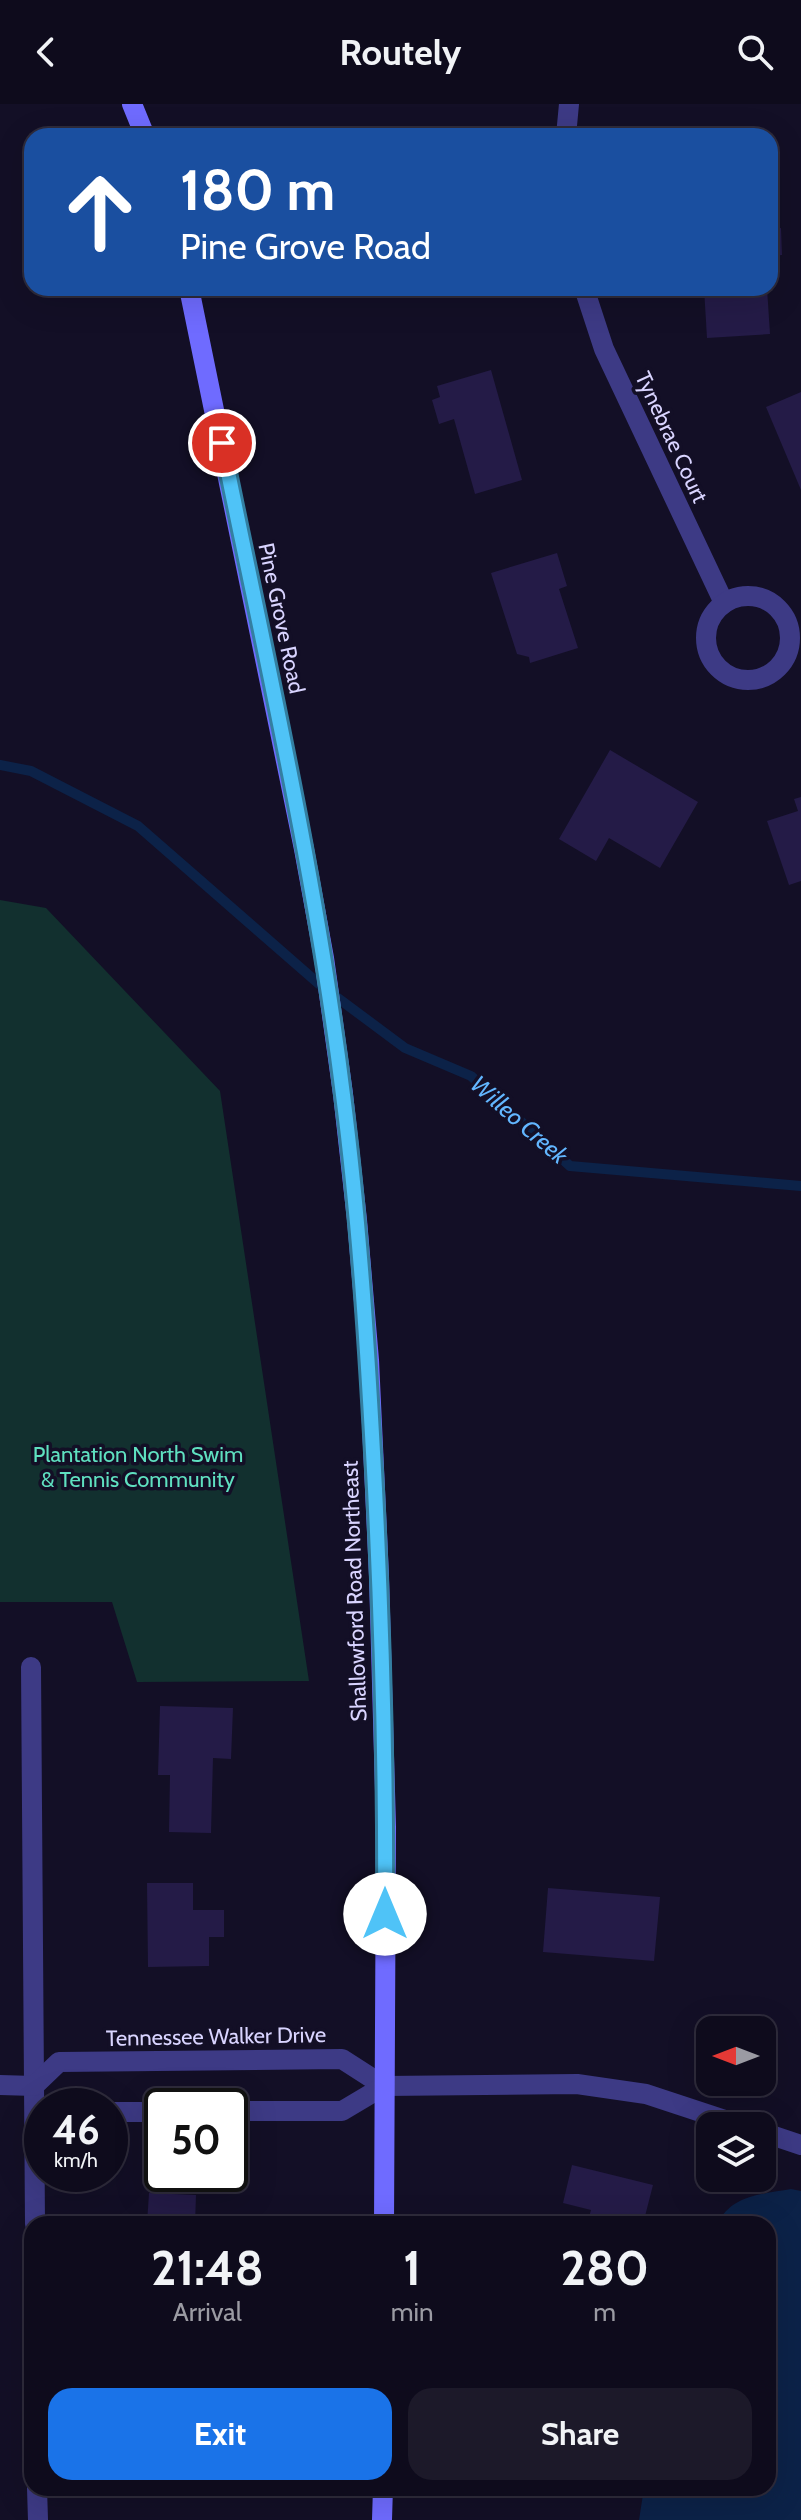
<!DOCTYPE html>
<style>
body{margin:0;font-family:Cabin,sans-serif;background:#1c1929;color:#f1f3f6;height:100vh;display:flex;flex-direction:column;font-size:30px;white-space:nowrap}
*{box-sizing:border-box;margin:0}
p{font-size:26px;color:#9b9ba3}
.icon{flex:none;width:44px;height:44px;fill:none;stroke:currentColor;stroke-width:2;stroke-linecap:round;stroke-linejoin:round}
.map{position:relative;flex:1;overflow:hidden}
.sheet{position:absolute;left:24px;top:2112px;width:752px;height:280px;display:flex;flex-direction:column;background:#0e0b1c;border-radius:24px;box-shadow:0 8px 32px #0002,0 0 0 2px #2e2b3b}
.sheet>*{flex:none}
.top-card{position:absolute;left:24px;top:24px;width:754px;height:168px;border-radius:24px;box-shadow:0 8px 32px #0002,0 0 0 2px #2e2b3b;background:#1a4fa0;color:#fff;overflow:hidden}
.needle{width:52px;rotate:270deg}
.tools{position:absolute;left:696px;top:1912px;display:grid;gap:16px}
.tools a{display:grid;place-items:center;width:80px;height:80px;border-radius:16px;background:#0e0b1c;box-shadow:0 8px 32px #0002,0 0 0 2px #2e2b3b;font-size:40px}
.speed{position:absolute;left:24px;top:1984px;display:flex;gap:16px;font-size:40px;font-weight:700;text-align:center}
.speed>*{display:grid;place-content:center;width:104px;height:104px;border-radius:50%;background:#0e0b1c;box-shadow:0 8px 32px #0002,0 0 0 2px #2e2b3b;line-height:1}
.speed small{font-size:20px;font-weight:400}
.speed .limit{border:4px solid #111;border-radius:12px;background:#fff;color:#111}
.pin{position:absolute;display:grid;place-items:center;width:68px;height:68px;color:#fff;margin:-34px;border:4px solid #fff;border-radius:50%;box-shadow:0 2px 8px #0007}
.me{position:absolute;width:88px;margin:-44px;rotate:0deg;stroke-linejoin:round;filter:drop-shadow(0 0 6px #0008)}
.turn{display:flex;align-items:center;gap:28px;height:168px;padding:0 24px;font-size:36px}
.turn .icon{width:104px;height:104px;stroke-width:2.5}
.turn b{display:block;font-size:56px;line-height:68px}
.eta{display:flex;justify-content:space-evenly;align-items:center;height:136px;text-align:center}
.eta b{font-size:48px;font-weight:700;line-height:56px}
.primary-button{display:flex;gap:16px;margin-top:auto;padding:16px 24px}
.primary-button a{flex:1;height:92px;border-radius:24px;background:#1a73e8;color:#fff;font-size:32px;font-weight:700;line-height:92px;text-align:center}
.primary-button a+a{background:#1c1929;color:#f1f3f6}
header{display:flex;justify-content:space-between;align-items:center;height:104px;padding:0 24px;background:#0e0b1c;font-size:36px;font-weight:700}
.map>svg:first-child{display:block}
.green{fill:#12302f}
.water{fill:#0c2248}
.lines{fill:none;stroke-linecap:round;stroke-linejoin:round}
.stream{stroke:#0c2248;stroke-width:10}
.building{fill:#241b47}
.street{stroke:#3d3a85;stroke-width:20}
.secondary{stroke:#6f6bff;stroke-width:20}
.route-casing{stroke:#337fa1;stroke-width:20}
.route{stroke:#4fc3f7;stroke-width:14}
.labels{text-anchor:middle;stroke-width:7;stroke-linejoin:round;paint-order:stroke}
.street-label{font-size:22px;fill:#d9d4ff;stroke:#130f26}
.park-label{font-size:22px;fill:#5fe0c0;stroke:#130f26}
.water-label{font-size:24px;font-style:italic;fill:#62b6ff;stroke:#130f26}
</style>
<header><svg class="icon" aria-label="back" viewBox="0 0 24 24"><path d="M15 5l-7 7 7 7"/></svg>Routely<svg class="icon" aria-label="search" viewBox="0 0 24 24"><circle cx="10" cy="10" r="6"/><path d="M15 15l6 6"/></svg></header>
<div class="map">
<svg width="801" height="2416" viewBox="0 0 801 2416">
<rect width="100%" height="100%" fill="#130f26"/>
<polygon class="green" points="0,796 46,804 220,987 309,1577 137,1578 112,1498 0,1498"/>
<path class="water" d="M 791,2085 L 801,2087 L 801,2416 L 639,2416 L 644,2384 L 768,2384 L 768,2120 L 718,2120 C 730,2091 764,2090 791,2085 Z"/>
<g class="lines">
<polyline class="stream" points="0,661 31,667 138,722 319,880 405,944 471,972 570,1062 801,1082"/>
</g>
<g class="building">
<polygon points="453,26 453,32 382,32 382,28"/>
<polygon points="781,124 782,151 770,152 770,125"/>
<polygon points="704,184 767,184 770,230 707,234"/>
<polygon points="491,266 522,376 475,390 454,315 439,320 432,296 440,293 437,282"/>
<polygon points="801,288 801,386 766,303"/>
<polygon points="557,449 567,482 559,485 578,544 530,559 529,553 517,550 491,469"/>
<polygon points="610,646 698,698 660,764 609,734 596,757 559,735"/>
<polygon points="801,693 801,777 789,781 767,717 798,707 794,695"/>
<polygon points="160,1602 233,1604 231,1655 213,1654 211,1729 169,1728 170,1671 158,1671"/>
<polygon points="147,1779 193,1779 193,1806 224,1806 224,1833 209,1833 209,1862 148,1863"/>
<polygon points="548,1784 660,1793 654,1857 543,1848"/>
<polygon points="572,2061 653,2081 643,2120 587,2120 591,2106 563,2099"/>
<polygon points="149,2089 196,2091 195,2120 147,2120"/>
</g>
<g class="lines">
<g class="street">
<polyline points="566,32 569,0"/>
<polyline points="584,184 604,245 724,499"/>
<circle cx="748" cy="534" r="42"/>
<polyline points="31,1563 35,2120"/>
<polyline points="0,1981 34,1982 59,1958 342,1955 384,1982"/>
<polyline points="230,2007 342,2007 384,1982 577,1980 646,1990 743,2022"/>
<polyline points="110,2008 162,2008"/>
<polyline points="762,2028 801,2041"/>
<polyline points="37,2384 38,2416"/>
</g>
<g class="secondary">
<polyline points="132,0 145,32"/>
<polyline points="189,184 304,745 324,854 343,990 357,1116 369,1256 379,1472 386,1723 384,2120"/>
<polyline points="382,2416 383,2384"/>
</g>
</g>
<g class="lines">
<g class="route-casing">
<path id="route" d="M 222,339 C 266,555 316,772 343,991 C 360,1122 368,1253 375,1385 C 382,1526 386,1668 385,1810"/>
</g>
<use href="#route" class="route"/>
</g>
<g class="labels">
<g class="street-label">
<text transform="translate(672 333) rotate(65)" y="8">Tynebrae Court</text>
<text transform="translate(282 514) rotate(78)" y="8">Pine Grove Road</text>
<text transform="translate(354 1487) rotate(-92)" y="8">Shallowford Road Northeast</text>
<text transform="translate(216 1932) rotate(-1)" y="8">Tennessee Walker Drive</text>
</g>
<g class="park-label">
<text x="138" y="1358">Plantation North Swim<tspan x="138" dy="25">&amp; Tennis Community</tspan></text>
</g>
<g class="water-label">
<text transform="translate(519 1016) rotate(41)" y="8">Willeo Creek</text>
</g>
</g>
</svg>
<div class="tools">
<a><svg class="needle" viewBox="-14 -14 28 28"><path d="M0-13l5 13h-10z" fill="#e53935"/><path d="M0 13l5-13h-10z" fill="#9b9ba3"/></svg></a>
<a><svg class="icon" aria-label="layers" viewBox="0 0 24 24"><path d="M12 4l9 5-9 5-9-5zM3 14l9 5 9-5"/></svg></a>
</div>
<div class="speed"><div>46<small>km/h</small></div><div class="limit">50</div></div>
<div class="pin" style="left:222px;top:339px;background:#d93025"><svg class="icon" aria-label="arrive" viewBox="0 0 24 24"><path d="M6 21V4h12l-3 4 3 4H6"/></svg></div>
<svg class="me" style="left:385px;top:1810px" viewBox="-20 -20 40 40"><circle r="19" fill="#fff"/><path d="M0-13L10 11 0 6-10 11z" fill="#4fc3f7"/></svg>
<div class="top-card">
<div class="turn"><svg class="icon" aria-label="ahead" viewBox="0 0 24 24"><path d="M12 20V5M6 11l6-6 6 6"/></svg><div><b>180 m</b>Pine Grove Road</div></div>
</div>
<section class="sheet">
<div class="eta">
<div><b>21:48</b><p>Arrival</p></div>
<div><b>1</b><p>min</p></div>
<div><b>280</b><p>m</p></div>
</div>
<div class="primary-button"><a>Exit</a><a>Share</a></div>
</section>
</div>
